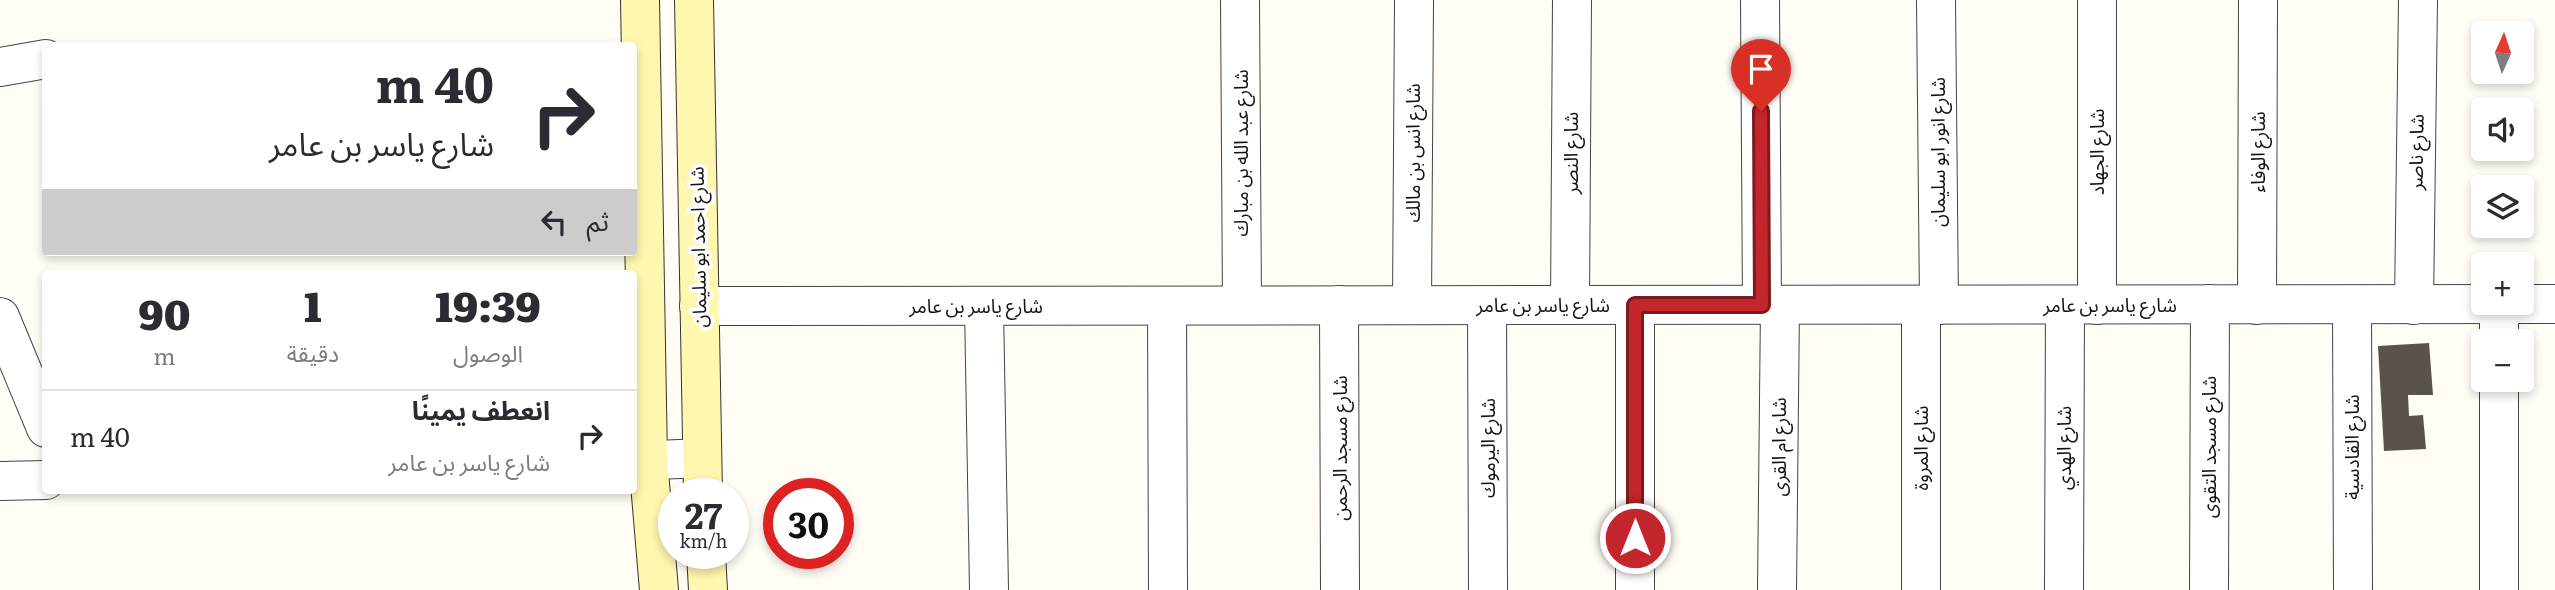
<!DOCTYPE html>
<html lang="ar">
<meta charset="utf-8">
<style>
body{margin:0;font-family:Literata,"Noto Sans Arabic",serif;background:#f7f7f7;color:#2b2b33;direction:rtl;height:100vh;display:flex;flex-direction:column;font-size:26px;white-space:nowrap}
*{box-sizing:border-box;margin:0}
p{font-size:23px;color:#7c7c81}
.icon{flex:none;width:38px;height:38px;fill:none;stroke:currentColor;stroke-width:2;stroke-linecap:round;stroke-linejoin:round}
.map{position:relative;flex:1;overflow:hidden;direction:ltr}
.drawer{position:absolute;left:42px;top:270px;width:595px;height:224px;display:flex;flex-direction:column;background:#fff;border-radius:7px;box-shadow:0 4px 10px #0003;direction:rtl}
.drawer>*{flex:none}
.hud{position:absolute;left:42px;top:42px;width:595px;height:214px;border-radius:7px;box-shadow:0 4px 10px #0003;direction:rtl;background:#fff;color:#2b2b33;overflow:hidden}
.needle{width:46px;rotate:3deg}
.buttons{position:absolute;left:2471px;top:21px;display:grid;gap:14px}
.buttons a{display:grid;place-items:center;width:63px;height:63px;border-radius:7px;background:#fff;box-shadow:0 4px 10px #0003;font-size:35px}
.speed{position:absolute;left:658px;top:478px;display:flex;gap:14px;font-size:35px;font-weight:700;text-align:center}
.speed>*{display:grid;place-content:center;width:91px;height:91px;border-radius:50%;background:#fff;box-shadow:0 4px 10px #0003;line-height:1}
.speed small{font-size:18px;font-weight:400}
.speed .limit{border:10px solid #d22;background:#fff;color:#111}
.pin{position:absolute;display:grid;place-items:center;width:60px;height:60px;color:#fff;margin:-72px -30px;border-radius:50% 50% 50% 0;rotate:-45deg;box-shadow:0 0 7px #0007}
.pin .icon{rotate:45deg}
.me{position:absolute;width:77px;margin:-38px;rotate:0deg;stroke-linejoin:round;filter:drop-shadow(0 0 5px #0008)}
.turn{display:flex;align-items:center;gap:24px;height:147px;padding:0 28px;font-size:32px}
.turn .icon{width:91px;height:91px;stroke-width:2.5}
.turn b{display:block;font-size:49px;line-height:60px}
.then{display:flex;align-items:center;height:66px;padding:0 28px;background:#0003;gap:14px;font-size:26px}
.eta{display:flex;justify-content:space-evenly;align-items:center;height:119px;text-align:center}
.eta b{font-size:42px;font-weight:800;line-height:49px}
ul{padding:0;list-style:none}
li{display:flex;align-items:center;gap:21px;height:91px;padding:0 28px;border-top:2px solid #e1e1e2}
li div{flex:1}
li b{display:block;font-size:26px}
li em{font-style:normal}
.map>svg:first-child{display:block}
.building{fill:#5a524d}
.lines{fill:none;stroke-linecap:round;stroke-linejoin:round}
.street-casing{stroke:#444;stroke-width:40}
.secondary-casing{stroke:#333;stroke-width:40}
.street{stroke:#fff;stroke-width:38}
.secondary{stroke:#fff6b0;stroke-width:38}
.route-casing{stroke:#7f191e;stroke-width:18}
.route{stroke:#c4262e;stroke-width:12}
.labels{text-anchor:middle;stroke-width:7;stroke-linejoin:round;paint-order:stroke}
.street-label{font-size:19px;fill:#111;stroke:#fff}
</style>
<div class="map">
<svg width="2555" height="590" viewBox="0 0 2555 590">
<rect width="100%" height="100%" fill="#fffdf5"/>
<polygon class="building" points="2429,343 2433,395 2408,395 2409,416 2423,415 2426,449 2384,451 2378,346"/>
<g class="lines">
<g class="street-casing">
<g id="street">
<polyline points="1240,0 1242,305"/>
<polyline points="1760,0 1762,305"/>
<polyline points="1936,0 1939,305"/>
<polyline points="2097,0 2097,305"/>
<polyline points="0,67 46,59"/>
<polyline points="1339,305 1340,590"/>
<polyline points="1412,305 1414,0"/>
<polyline points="1570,305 1572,0"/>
<polyline points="2257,305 2258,0"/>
<polyline points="2352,305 2353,590"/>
<polyline points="2414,305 2418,0"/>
<polyline points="699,306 2555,304"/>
<polyline points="984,306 989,590"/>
<polyline points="1167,306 1168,590"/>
<polyline points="1487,306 1488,590"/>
<polyline points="0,317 46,428"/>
<polyline points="2499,341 2499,304"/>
<polyline points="634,461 702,458"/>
<polyline points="0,481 46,480"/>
<polyline points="1635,590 1635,305"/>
<polyline points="1777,590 1780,305"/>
<polyline points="1921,590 1921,305"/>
<polyline points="2064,590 2065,305"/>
<polyline points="2209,590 2210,304"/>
<polyline points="2499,590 2499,380"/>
</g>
</g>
<g class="secondary-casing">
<g id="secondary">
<polyline points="640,0 648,460 659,590"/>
<polyline points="694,0 703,494"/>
<polyline points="706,553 708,590"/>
</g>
</g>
<use href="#street" class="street"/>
<use href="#secondary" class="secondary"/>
</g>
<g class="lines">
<g class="route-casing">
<polyline id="route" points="1635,538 1635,305 1762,305 1761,111"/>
</g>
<use href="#route" class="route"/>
</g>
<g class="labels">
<g class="street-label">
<text transform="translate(1938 152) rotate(-90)" y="7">شارع انور ابو سليمان</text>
<text transform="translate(2097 152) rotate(-90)" y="7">شارع الجهاد</text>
<text transform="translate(2258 152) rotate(-90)" y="7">شارع الوفاء</text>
<text transform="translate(2416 152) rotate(-89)" y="7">شارع ناصر</text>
<text transform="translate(1241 153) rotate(-90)" y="7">شارع عبد الله بن مبارك</text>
<text transform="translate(1413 153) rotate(-90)" y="7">شارع انس بن مالك</text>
<text transform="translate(1571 153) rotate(-90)" y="7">شارع النصر</text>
<text transform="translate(698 247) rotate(-91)" y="7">شارع احمد ابو سليمان</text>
<text x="1543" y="312">شارع ياسر بن عامر</text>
<text x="2110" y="312">شارع ياسر بن عامر</text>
<text x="976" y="313">شارع ياسر بن عامر</text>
<text transform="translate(1779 447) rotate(-90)" y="7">شارع ام القرى</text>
<text transform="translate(2209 447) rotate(-90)" y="7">شارع مسجد التقوى</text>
<text transform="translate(2352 447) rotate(-90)" y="7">شارع القادسية</text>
<text transform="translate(1340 448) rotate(-90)" y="7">شارع مسجد الرحمن</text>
<text transform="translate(1488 448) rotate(-90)" y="7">شارع اليرموك</text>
<text transform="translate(1921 448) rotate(-90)" y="7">شارع المروة</text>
<text transform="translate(2064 448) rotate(-90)" y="7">شارع الهدي</text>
</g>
</g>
</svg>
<div class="buttons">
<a><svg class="needle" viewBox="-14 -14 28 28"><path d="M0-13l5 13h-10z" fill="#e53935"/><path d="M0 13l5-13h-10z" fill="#7c7c81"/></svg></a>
<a><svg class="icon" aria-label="sound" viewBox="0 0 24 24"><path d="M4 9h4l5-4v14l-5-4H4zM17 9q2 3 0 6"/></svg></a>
<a><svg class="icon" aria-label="layers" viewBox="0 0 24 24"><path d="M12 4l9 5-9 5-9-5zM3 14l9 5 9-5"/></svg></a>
<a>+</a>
<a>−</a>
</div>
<div class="speed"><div>27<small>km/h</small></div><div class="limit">30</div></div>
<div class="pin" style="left:1761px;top:111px;background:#d93025"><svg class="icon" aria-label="arrive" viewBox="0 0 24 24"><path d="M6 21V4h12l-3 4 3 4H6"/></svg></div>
<svg class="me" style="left:1635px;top:538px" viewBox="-20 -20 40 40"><circle r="17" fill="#c4262e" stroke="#fff" stroke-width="3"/><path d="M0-11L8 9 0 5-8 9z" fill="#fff"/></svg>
<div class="hud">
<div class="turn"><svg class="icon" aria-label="right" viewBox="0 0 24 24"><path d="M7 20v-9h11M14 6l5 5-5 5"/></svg><div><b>40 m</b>شارع ياسر بن عامر</div></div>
<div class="then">ثم<svg class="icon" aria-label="left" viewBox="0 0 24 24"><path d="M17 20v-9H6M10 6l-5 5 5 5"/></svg></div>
</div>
<section class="drawer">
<div class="eta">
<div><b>19:39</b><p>الوصول</p></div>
<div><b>1</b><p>دقيقة</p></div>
<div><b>90</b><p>m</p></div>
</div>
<ul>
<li><svg class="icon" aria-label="right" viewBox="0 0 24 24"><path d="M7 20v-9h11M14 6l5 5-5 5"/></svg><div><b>انعطف يمينًا</b><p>شارع ياسر بن عامر</p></div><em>40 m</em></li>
</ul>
</section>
</div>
